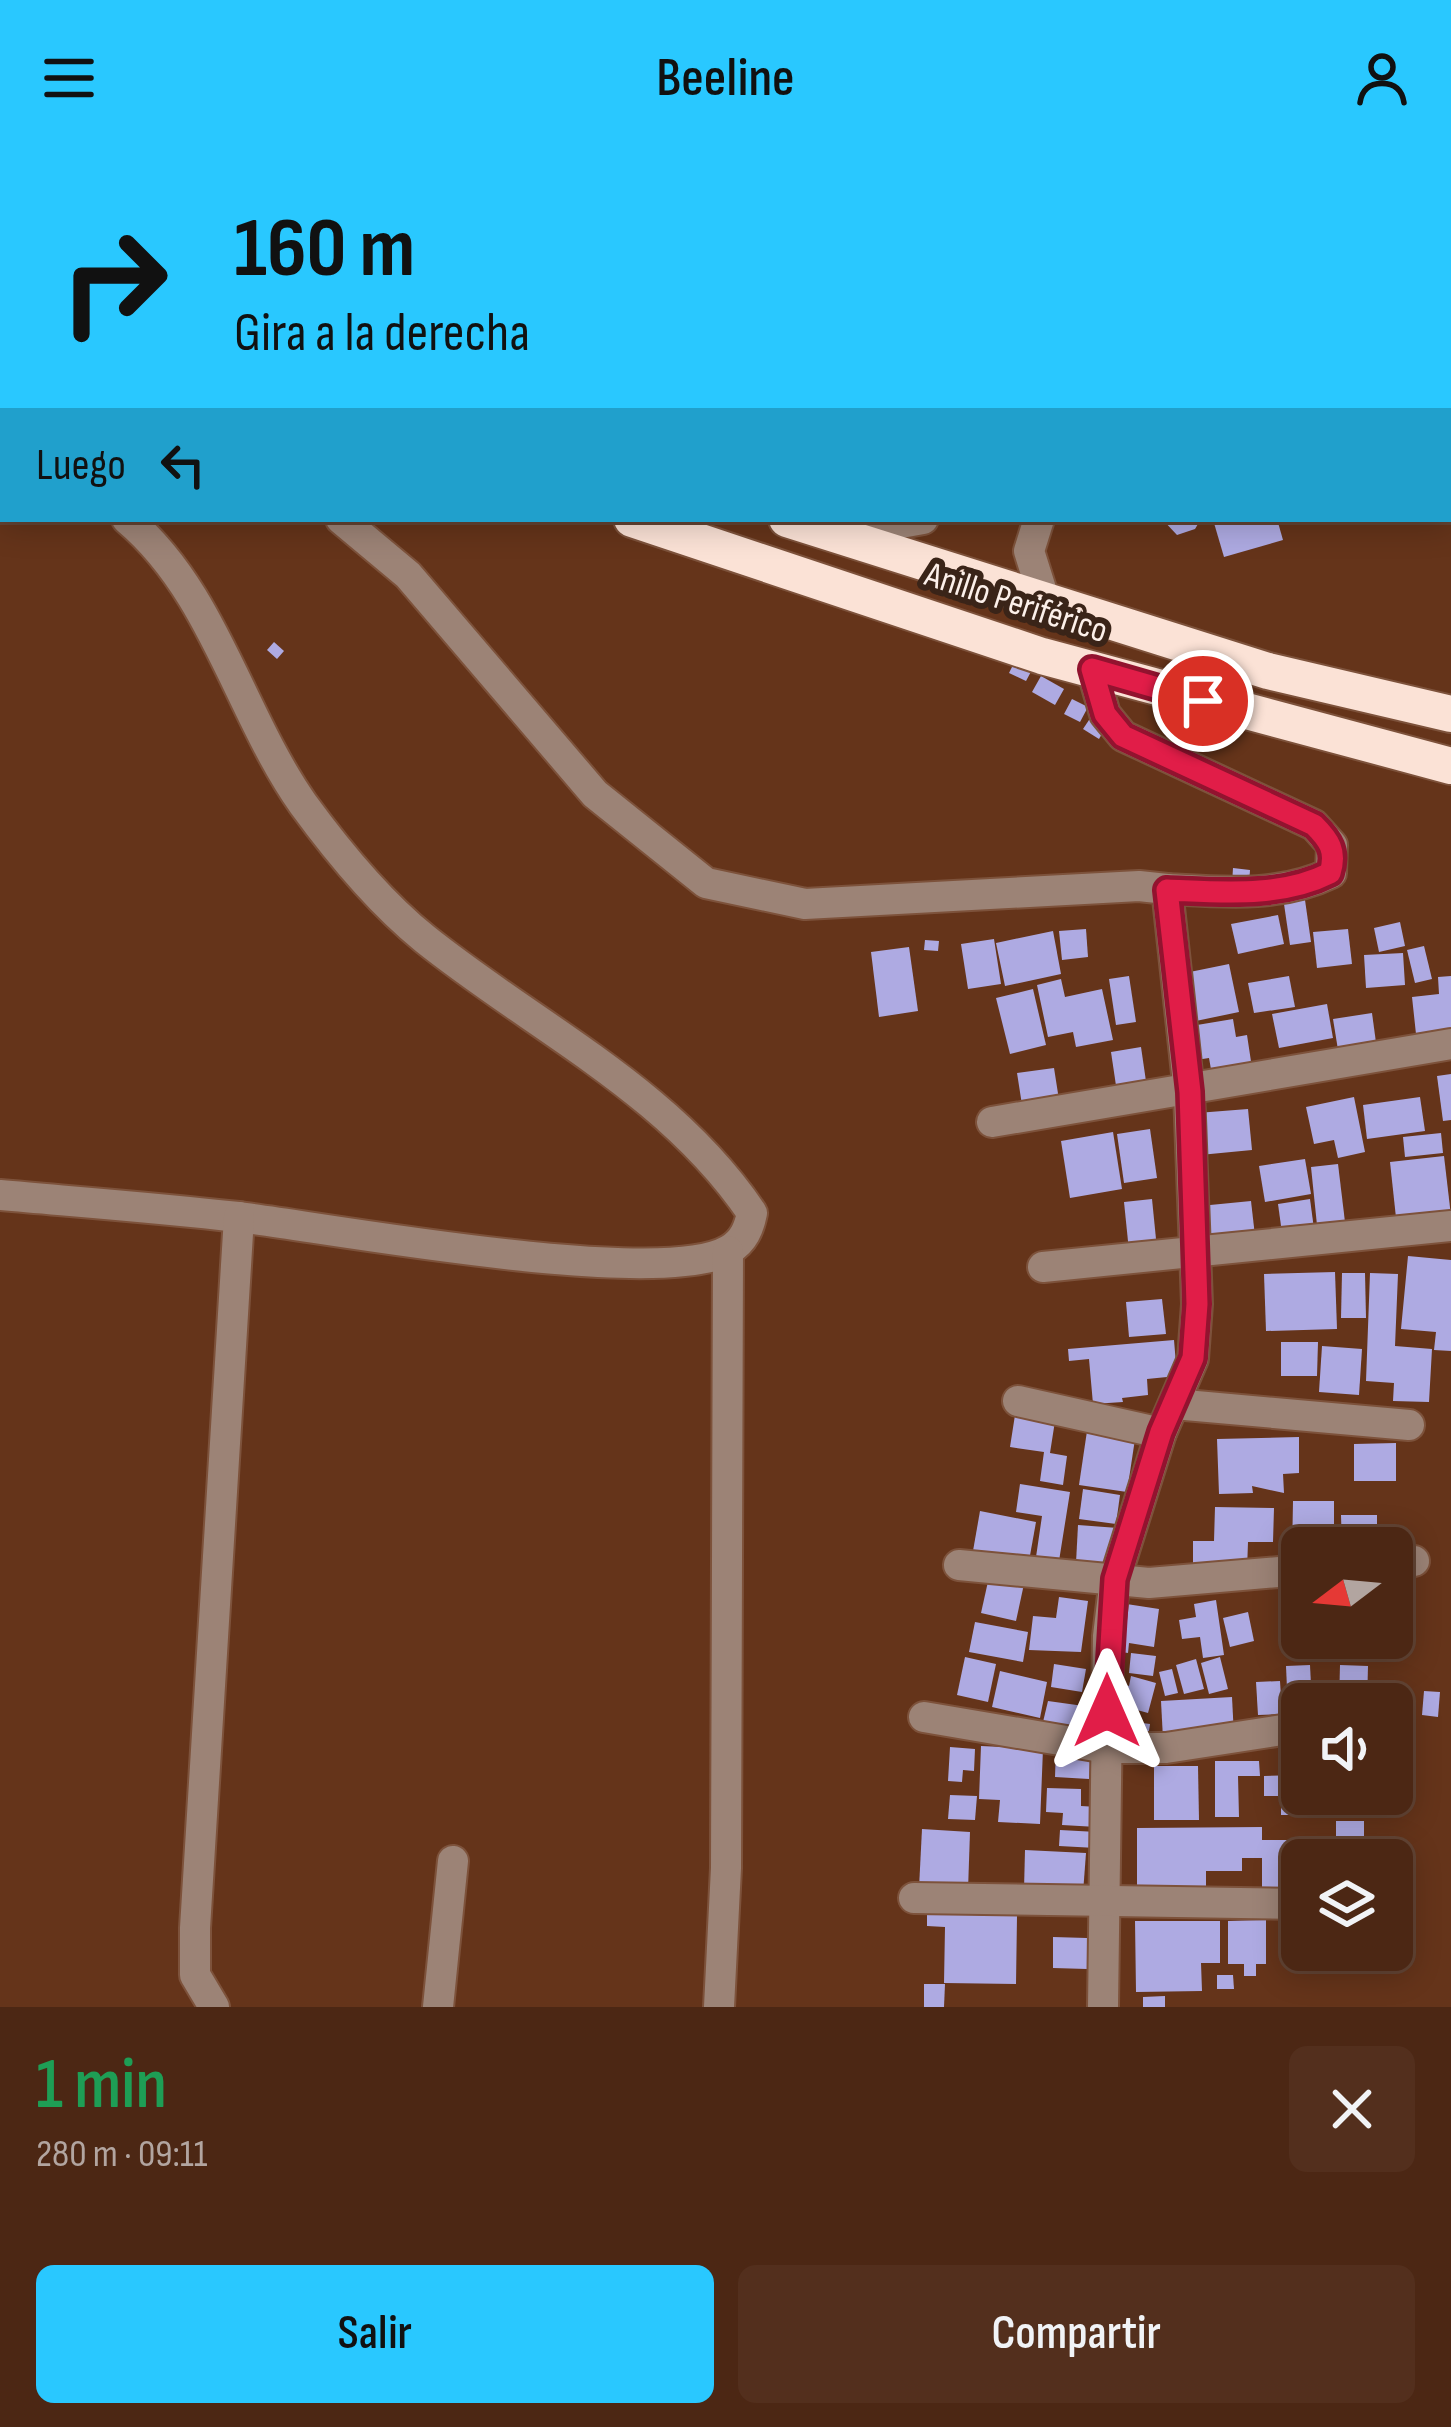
<!DOCTYPE html>
<html lang="es">
<meta charset="utf-8">
<style>
body{margin:0;font-family:"Sofia Sans Condensed",sans-serif;background:#532f1d;color:#f1f3f6;height:100vh;display:flex;flex-direction:column;font-size:45px;white-space:nowrap}
*{box-sizing:border-box;margin:0}
p{font-size:39px;color:#b2a5a0}
.icon{flex:none;width:66px;height:66px;fill:none;stroke:currentColor;stroke-width:2;stroke-linecap:round;stroke-linejoin:round}
.map{position:relative;height:1851px;overflow:hidden}
.sheet{display:flex;flex-direction:column;background:#4c2714;flex:1}
.sheet>*{flex:none}
.guide{position:absolute;left:0px;top:0px;width:1452px;height:366px;box-shadow:0 6px 30px #0003,0 0 0 3px #634434;background:#29c8ff;color:#111;overflow:hidden}
.needle{width:78px;rotate:254deg}
.controls{position:absolute;left:1281px;top:1371px;display:grid;gap:24px}
.controls a{display:grid;place-items:center;width:132px;height:132px;border-radius:18px;background:#4c2714;box-shadow:0 6px 30px #0003,0 0 0 3px #634434;font-size:60px}
.pin{position:absolute;display:grid;place-items:center;width:102px;height:102px;color:#fff;margin:-51px;border:6px solid #fff;border-radius:50%;box-shadow:0 3px 12px #0007}
.me{position:absolute;width:132px;margin:-66px;rotate:0deg;stroke-linejoin:round;filter:drop-shadow(0 0 9px #0008)}
.turn{display:flex;align-items:center;gap:42px;height:252px;padding:0 36px;font-size:54px}
.turn .icon{width:156px;height:156px;stroke-width:2.5}
.turn b{display:block;font-size:84px;line-height:102px}
.then{display:flex;align-items:center;height:114px;padding:0 36px;background:#0003;gap:24px;font-size:45px}
.round{display:grid;place-items:center;flex:none;width:126px;height:126px;border-radius:18px;background:#532f1d}
.head{display:flex;align-items:center;justify-content:space-between;height:204px;padding:0 36px}
h1{font-size:72px;font-weight:600;line-height:90px;color:#1e9e55}
.action{display:flex;gap:24px;margin-top:auto;padding:24px 36px}
.action a{flex:1;height:138px;border-radius:18px;background:#29c8ff;color:#111;font-size:48px;font-weight:600;line-height:138px;text-align:center}
.action a+a{background:#532f1d;color:#f1f3f6}
header{display:flex;justify-content:space-between;align-items:center;height:156px;padding:0 36px;background:#29c8ff;color:#111;font-size:54px;font-weight:600}
.map>svg:first-child{display:block}
.lines{fill:none;stroke-linecap:round;stroke-linejoin:round}
.stream{stroke:#560a3a;stroke-width:10}
.building{fill:#aeaae2}
.minor-casing{stroke:#7d523b;stroke-width:34}
.highway-casing{stroke:#7d523b;stroke-width:40}
.minor{stroke:#9c8376;stroke-width:30}
.highway{stroke:#fbe2d6;stroke-width:36}
.route-casing{stroke:#92132f;stroke-width:30}
.route{stroke:#e11d48;stroke-width:21}
.labels{text-anchor:middle;stroke-width:12;stroke-linejoin:round;paint-order:stroke}
.street-label{font-size:36px;fill:#fcf0ea;stroke:#3a2418}
</style>
<header><svg class="icon" aria-label="menu" viewBox="0 0 24 24"><path d="M4 6h16M4 12h16M4 18h16"/></svg>Beeline<svg class="icon" aria-label="person" viewBox="0 0 24 24"><circle cx="12" cy="8" r="4"/><path d="M4 21q1-7 8-7t8 7"/></svg></header>
<div class="map">
<svg width="1451" height="1851" viewBox="0 0 1451 1851">
<rect width="100%" height="100%" fill="#65341a"/>
<g class="lines">
<polyline class="stream" points="952,3 954,0"/>
</g>
<g class="building">
<polygon points="1162,363 1201,363 1195,373 1177,379"/>
<polygon points="1229,363 1277,363 1283,384 1224,401 1214,367"/>
<polygon points="274,486 284,495 277,503 267,494"/>
<polygon points="1017,501 1034,510 1026,525 1009,517"/>
<polygon points="1041,520 1064,533 1055,549 1032,536"/>
<polygon points="1072,543 1088,551 1080,566 1064,558"/>
<polygon points="1093,558 1108,567 1099,583 1083,573"/>
<polygon points="1233,712 1250,714 1249,728 1232,727"/>
<polygon points="1305,744 1311,786 1290,789 1284,748"/>
<polygon points="1278,759 1284,788 1238,798 1231,768"/>
<polygon points="1400,766 1405,790 1379,796 1374,772"/>
<polygon points="1086,773 1088,801 1062,804 1059,775"/>
<polygon points="1348,773 1352,808 1317,812 1313,776"/>
<polygon points="1053,775 1061,818 1005,830 996,787"/>
<polygon points="994,783 1001,828 968,833 961,788"/>
<polygon points="925,784 939,785 938,795 924,794"/>
<polygon points="1424,790 1432,823 1415,827 1407,794"/>
<polygon points="909,791 918,855 879,861 871,796"/>
<polygon points="1403,797 1405,829 1366,832 1364,799"/>
<polygon points="1229,808 1239,856 1191,866 1180,818"/>
<polygon points="1129,820 1136,866 1116,869 1109,823"/>
<polygon points="1289,820 1295,851 1254,857 1248,827"/>
<polygon points="1451,820 1451,874 1416,878 1412,841 1439,838 1438,821"/>
<polygon points="1061,823 1065,841 1102,833 1113,884 1076,891 1073,876 1048,881 1037,829"/>
<polygon points="1033,833 1046,889 1010,898 996,842"/>
<polygon points="1327,848 1333,882 1279,892 1272,858"/>
<polygon points="1372,857 1377,894 1339,900 1333,863"/>
<polygon points="1233,863 1236,881 1247,879 1252,912 1212,919 1209,902 1196,904 1191,870"/>
<polygon points="1141,891 1148,939 1118,943 1111,896"/>
<polygon points="1054,912 1059,944 1022,949 1017,917"/>
<polygon points="1451,918 1451,964 1443,965 1437,920"/>
<polygon points="1354,941 1365,996 1338,1002 1334,984 1314,988 1306,951"/>
<polygon points="1420,941 1425,975 1367,983 1363,949"/>
<polygon points="1248,953 1252,994 1200,999 1197,957"/>
<polygon points="1150,973 1157,1022 1124,1027 1117,978"/>
<polygon points="1113,976 1122,1033 1070,1042 1061,985"/>
<polygon points="1441,977 1443,997 1405,1001 1403,981"/>
<polygon points="1444,1000 1451,1060 1397,1071 1390,1006"/>
<polygon points="1305,1003 1311,1038 1265,1046 1259,1010"/>
<polygon points="1338,1008 1345,1066 1317,1069 1311,1011"/>
<polygon points="1152,1043 1157,1093 1129,1095 1124,1046"/>
<polygon points="1310,1043 1314,1073 1282,1077 1278,1048"/>
<polygon points="1251,1045 1255,1080 1204,1085 1200,1050"/>
<polygon points="1408,1100 1451,1104 1451,1195 1434,1194 1436,1176 1401,1173"/>
<polygon points="1335,1116 1337,1173 1266,1175 1264,1118"/>
<polygon points="1342,1117 1365,1117 1366,1162 1341,1162"/>
<polygon points="1370,1117 1398,1118 1395,1190 1432,1193 1429,1246 1393,1245 1394,1227 1366,1225"/>
<polygon points="1162,1143 1166,1178 1129,1181 1126,1146"/>
<polygon points="1174,1184 1177,1220 1147,1223 1148,1239 1122,1242 1123,1246 1093,1248 1089,1203 1069,1205 1068,1193"/>
<polygon points="1281,1186 1318,1186 1317,1220 1281,1220"/>
<polygon points="1322,1190 1362,1193 1359,1239 1319,1236"/>
<polygon points="1015,1259 1055,1265 1050,1297 1067,1300 1063,1329 1040,1325 1044,1296 1010,1291"/>
<polygon points="1087,1275 1135,1283 1127,1336 1079,1329"/>
<polygon points="1299,1281 1299,1317 1283,1318 1284,1337 1252,1330 1253,1337 1219,1338 1217,1283"/>
<polygon points="1396,1287 1396,1325 1354,1325 1354,1288"/>
<polygon points="1020,1328 1070,1336 1059,1405 1036,1401 1042,1360 1016,1356"/>
<polygon points="1083,1333 1120,1339 1116,1368 1079,1363"/>
<polygon points="1293,1345 1334,1345 1334,1392 1302,1392 1302,1400 1292,1400"/>
<polygon points="1215,1351 1274,1352 1273,1386 1248,1386 1247,1414 1193,1412 1193,1385 1214,1385"/>
<polygon points="980,1355 1036,1366 1029,1405 973,1395"/>
<polygon points="1341,1359 1377,1359 1377,1392 1342,1392"/>
<polygon points="1078,1369 1118,1372 1115,1409 1076,1407"/>
<polygon points="989,1421 1024,1428 1016,1465 981,1457"/>
<polygon points="1059,1441 1088,1445 1081,1496 1029,1494 1033,1460 1056,1462"/>
<polygon points="1216,1444 1224,1499 1203,1502 1200,1481 1182,1483 1179,1464 1196,1461 1194,1448"/>
<polygon points="1120,1447 1159,1453 1154,1491 1129,1487 1128,1497 1114,1495"/>
<polygon points="1248,1456 1254,1485 1230,1491 1223,1462"/>
<polygon points="975,1466 1028,1476 1023,1506 969,1496"/>
<polygon points="1335,1482 1366,1482 1366,1491 1336,1493"/>
<polygon points="1131,1497 1156,1500 1153,1520 1129,1517"/>
<polygon points="965,1501 996,1508 988,1546 957,1539"/>
<polygon points="1220,1501 1228,1533 1209,1538 1201,1507"/>
<polygon points="1196,1503 1204,1533 1184,1538 1176,1509"/>
<polygon points="1054,1508 1086,1513 1082,1536 1051,1531"/>
<polygon points="1310,1509 1312,1548 1288,1555 1286,1510"/>
<polygon points="1340,1509 1368,1510 1367,1548 1339,1547"/>
<polygon points="1172,1513 1178,1537 1165,1540 1159,1516"/>
<polygon points="1000,1515 1047,1526 1040,1562 992,1551"/>
<polygon points="1131,1520 1156,1527 1148,1557 1108,1546 1114,1525 1129,1530"/>
<polygon points="1280,1525 1282,1558 1258,1559 1256,1526"/>
<polygon points="1374,1529 1410,1532 1408,1562 1392,1561 1392,1548 1372,1548"/>
<polygon points="1424,1535 1440,1536 1438,1561 1422,1559"/>
<polygon points="1232,1541 1234,1580 1163,1583 1161,1545"/>
<polygon points="1048,1545 1091,1551 1085,1577 1043,1566"/>
<polygon points="1127,1565 1150,1568 1148,1581 1125,1579"/>
<polygon points="1414,1576 1414,1588 1396,1589 1396,1577"/>
<polygon points="981,1590 1043,1593 1040,1668 998,1666 1000,1644 979,1643"/>
<polygon points="950,1591 975,1593 974,1615 963,1614 962,1626 948,1625"/>
<polygon points="1056,1591 1091,1593 1089,1623 1055,1621"/>
<polygon points="1215,1605 1259,1605 1260,1620 1238,1620 1239,1661 1215,1661"/>
<polygon points="1154,1610 1198,1610 1199,1664 1154,1664"/>
<polygon points="1302,1619 1302,1638 1332,1638 1332,1659 1281,1659 1281,1640 1264,1640 1264,1620"/>
<polygon points="1047,1632 1081,1633 1081,1650 1098,1651 1097,1671 1062,1669 1063,1657 1046,1656"/>
<polygon points="950,1639 977,1640 975,1664 948,1663"/>
<rect x="1336" y="1665" width="28" height="39"/>
<polygon points="1262,1671 1262,1684 1330,1684 1330,1704 1302,1704 1302,1733 1262,1733 1262,1702 1242,1702 1242,1715 1206,1715 1206,1734 1137,1734 1137,1672"/>
<polygon points="922,1673 970,1676 968,1734 919,1732"/>
<polygon points="1060,1674 1097,1676 1096,1692 1059,1690"/>
<polygon points="1025,1694 1086,1697 1083,1737 1024,1734"/>
<polygon points="927,1758 1017,1760 1016,1828 944,1827 945,1771 927,1770"/>
<polygon points="1266,1764 1266,1808 1256,1808 1256,1820 1244,1820 1244,1808 1228,1808 1228,1765"/>
<polygon points="1135,1765 1220,1765 1220,1807 1201,1807 1202,1835 1136,1836"/>
<polygon points="1292,1765 1302,1765 1302,1794 1327,1794 1327,1813 1292,1813"/>
<polygon points="1053,1781 1087,1782 1087,1813 1053,1812"/>
<polygon points="1217,1819 1233,1819 1234,1833 1217,1833"/>
<polygon points="924,1828 945,1828 944,1851 924,1851"/>
<polygon points="1165,1840 1165,1851 1143,1851 1143,1841"/>
</g>
<g class="lines">
<g class="minor-casing">
<g id="minor">
<polyline points="479,0 483,3"/>
<polyline points="829,0 835,3"/>
<polyline points="1377,3 1378,0"/>
<polyline points="0,260 3,262"/>
<polyline points="341,363 408,419 595,638 706,727 805,748 1139,730 1167,733 1189,936 1197,1148 1193,1203 1161,1277 1115,1423 1108,1480 1103,1851"/>
<polyline points="1039,363 1029,395 1046,449"/>
<polyline points="834,379 923,363"/>
<path d="M 1092,513 L 1105,558 L 1123,580 L 1314,669 L 1332,689 L 1331,717 C 1280,742 1221,736 1167,733"/>
<polyline points="992,966 1451,888"/>
<path d="M 0,1039 C 79,1046 159,1052 238,1061 C 329,1072 660,1134 729,1094 C 744,1085 749,1072 752,1057 C 670,935 536,872 425,783 C 379,746 338,696 303,648 C 239,557 214,436 127,363"/>
<polyline points="1043,1111 1451,1070"/>
<polyline points="1018,1245 1161,1277"/>
<polyline points="1174,1248 1409,1269"/>
<polyline points="1392,1407 1414,1405"/>
<polyline points="959,1409 1149,1427 1302,1414"/>
<polyline points="924,1561 1107,1592 1166,1592 1302,1571"/>
<polyline points="914,1742 1302,1748"/>
<polyline points="214,1851 195,1819 195,1772 239,1061"/>
<polyline points="438,1851 453,1705"/>
<polyline points="719,1851 726,1712 728,1095"/>
</g>
</g>
<g class="highway-casing">
<g id="highway">
<polyline points="0,88 3,89"/>
<polyline points="0,143 3,143"/>
<polyline points="632,363 1042,500 1451,610"/>
<polyline points="787,363 1268,515 1451,558"/>
</g>
</g>
<use href="#minor" class="minor"/>
<use href="#highway" class="highway"/>
</g>
<g class="lines">
<g class="route-casing">
<path id="route" d="M 1107,1555 L 1115,1423 L 1161,1276 L 1193,1202 L 1197,1148 L 1190,936 L 1167,734 C 1221,736 1281,742 1330,717 C 1337,695 1329,684 1314,669 L 1123,580 L 1105,558 L 1092,513 L 1203,545"/>
</g>
<use href="#route" class="route"/>
</g>
<g class="labels">
<g class="street-label">
<text transform="translate(1017 445) rotate(18)" y="13">Anillo Periférico</text>
</g>
</g>
</svg>
<div class="controls">
<a><svg class="needle" viewBox="-14 -14 28 28"><path d="M0-13l5 13h-10z" fill="#e53935"/><path d="M0 13l5-13h-10z" fill="#b2a5a0"/></svg></a>
<a><svg class="icon" aria-label="sound" viewBox="0 0 24 24"><path d="M4 9h4l5-4v14l-5-4H4zM17 9q2 3 0 6"/></svg></a>
<a><svg class="icon" aria-label="layers" viewBox="0 0 24 24"><path d="M12 4l9 5-9 5-9-5zM3 14l9 5 9-5"/></svg></a>
</div>
<div class="pin" style="left:1203px;top:545px;background:#d93025"><svg class="icon" aria-label="arrive" viewBox="0 0 24 24"><path d="M6 21V4h12l-3 4 3 4H6"/></svg></div>
<svg class="me" style="left:1107px;top:1555px" viewBox="-20 -20 40 40"><path d="M0-17L14 15 0 8-14 15z" fill="#e11d48" stroke="#fff" stroke-width="4"/></svg>
<div class="guide">
<div class="turn"><svg class="icon" aria-label="right" viewBox="0 0 24 24"><path d="M7 20v-9h11M14 6l5 5-5 5"/></svg><div><b>160 m</b>Gira a la derecha</div></div>
<div class="then">Luego<svg class="icon" aria-label="left" viewBox="0 0 24 24"><path d="M17 20v-9H6M10 6l-5 5 5 5"/></svg></div>
</div>
</div>
<section class="sheet">
<div class="head"><div><h1>1 min</h1><p>280 m · 09:11</p></div><a class="round"><svg class="icon" aria-label="close" viewBox="0 0 24 24"><path d="M6 6l12 12M18 6L6 18"/></svg></a></div>
<div class="action"><a>Salir</a><a>Compartir</a></div>
</section>
